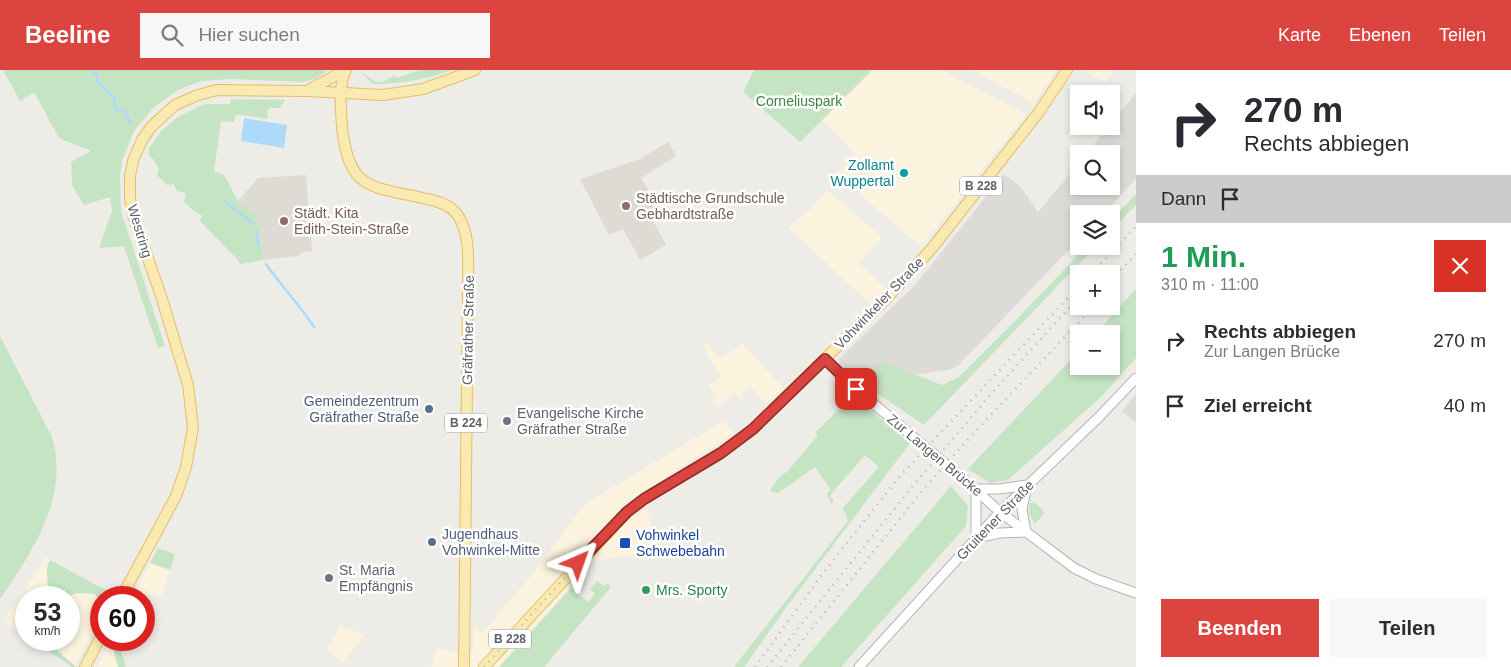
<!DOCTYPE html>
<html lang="de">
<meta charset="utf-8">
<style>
body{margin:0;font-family:Helvetica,sans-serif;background:#f7f7f7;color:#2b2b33;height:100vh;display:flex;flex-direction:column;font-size:19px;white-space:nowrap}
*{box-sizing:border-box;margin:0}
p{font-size:16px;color:#7c7c81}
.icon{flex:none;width:28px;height:28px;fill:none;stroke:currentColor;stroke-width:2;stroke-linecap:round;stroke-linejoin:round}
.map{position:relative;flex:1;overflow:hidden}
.details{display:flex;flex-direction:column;background:#fff;width:375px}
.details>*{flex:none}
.banner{background:#fff;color:#2b2b33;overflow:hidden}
.fabs{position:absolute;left:1070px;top:15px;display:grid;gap:10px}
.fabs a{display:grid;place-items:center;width:50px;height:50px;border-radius:0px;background:#fff;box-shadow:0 2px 8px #0003;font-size:25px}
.speed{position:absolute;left:15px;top:516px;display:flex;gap:10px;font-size:25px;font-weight:700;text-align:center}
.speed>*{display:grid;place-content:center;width:65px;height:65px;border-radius:50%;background:#fff;box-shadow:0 2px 8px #0003;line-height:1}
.speed small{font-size:12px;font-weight:400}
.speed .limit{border:8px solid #d22;background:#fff;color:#111}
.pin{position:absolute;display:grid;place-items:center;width:42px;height:42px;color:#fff;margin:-21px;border-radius:10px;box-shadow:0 2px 8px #0006}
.me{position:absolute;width:55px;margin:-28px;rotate:43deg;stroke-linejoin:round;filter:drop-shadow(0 0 4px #0008)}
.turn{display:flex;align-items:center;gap:18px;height:105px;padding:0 25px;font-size:22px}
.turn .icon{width:65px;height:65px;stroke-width:2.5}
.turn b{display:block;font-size:35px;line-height:42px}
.then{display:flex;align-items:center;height:48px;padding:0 25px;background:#0003;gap:10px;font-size:19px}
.round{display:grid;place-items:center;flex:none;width:52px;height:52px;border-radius:0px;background:#f7f7f7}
.headline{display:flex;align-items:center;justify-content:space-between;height:85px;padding:0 25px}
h1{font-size:30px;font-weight:800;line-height:38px;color:#1e9e55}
.action{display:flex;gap:10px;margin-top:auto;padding:10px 25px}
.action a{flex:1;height:58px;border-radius:0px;background:#db443f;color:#fff;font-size:20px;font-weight:800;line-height:58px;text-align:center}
.action a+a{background:#f7f7f7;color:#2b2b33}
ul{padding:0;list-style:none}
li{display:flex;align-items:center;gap:15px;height:65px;padding:0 25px}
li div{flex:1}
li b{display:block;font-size:19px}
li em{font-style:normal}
header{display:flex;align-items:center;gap:30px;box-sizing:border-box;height:70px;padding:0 25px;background:#db443f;color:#fff}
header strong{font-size:24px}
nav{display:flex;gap:28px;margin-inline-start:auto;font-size:18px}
.search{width:350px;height:45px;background:#f7f7f7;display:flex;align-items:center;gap:12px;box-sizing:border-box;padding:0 18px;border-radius:0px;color:#7c7c81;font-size:19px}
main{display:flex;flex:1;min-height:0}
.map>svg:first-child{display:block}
.commercial{fill:#fbf3de}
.industrial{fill:#dddbd8}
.education{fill:#dedbd4}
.green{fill:#c5e4c4}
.water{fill:#acdaf8}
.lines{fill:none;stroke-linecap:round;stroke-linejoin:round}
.stream{stroke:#acdaf8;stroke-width:2.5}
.secondary-casing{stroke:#b2b5b9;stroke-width:11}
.primary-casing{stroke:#e6bd67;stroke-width:12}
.secondary{stroke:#fff;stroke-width:9}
.primary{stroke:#f8eab0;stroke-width:10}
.rail{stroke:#b3b4b5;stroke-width:2.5;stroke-dasharray:1 6;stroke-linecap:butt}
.secondary-bridge-casing{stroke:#b2b5b9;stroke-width:11;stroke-linecap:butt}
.secondary-bridge{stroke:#fff;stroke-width:9}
.route-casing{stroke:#8e2c29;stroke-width:12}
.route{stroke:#db443f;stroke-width:9}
.culture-dot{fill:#0f9aa8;stroke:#fff;stroke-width:2}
.education-dot{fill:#8d6e63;stroke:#fff;stroke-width:2}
.service-dot{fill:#5c6f8a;stroke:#fff;stroke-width:2}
.worship-dot{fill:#6b7280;stroke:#fff;stroke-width:2}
.transit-dot{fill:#1a4fb4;stroke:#fff;stroke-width:2}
.leisure-dot{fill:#2e9e5b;stroke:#fff;stroke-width:2}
.labels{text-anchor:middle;stroke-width:5;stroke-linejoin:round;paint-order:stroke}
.shield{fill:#fff;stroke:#8e9093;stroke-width:1}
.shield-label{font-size:12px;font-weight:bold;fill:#5d6165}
.park-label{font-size:14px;fill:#3d843d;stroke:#fff}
.culture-label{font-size:14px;fill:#0d838f;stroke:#fff;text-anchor:end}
.education-label{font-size:14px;fill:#785e54;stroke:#fff;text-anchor:start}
.street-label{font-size:14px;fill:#5d6165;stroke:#fff}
.service-label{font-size:14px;fill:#4e5e75;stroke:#fff;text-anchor:end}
.worship-label{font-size:14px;fill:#5b616d;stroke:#fff;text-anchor:start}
.transit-label{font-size:14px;fill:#164399;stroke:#fff;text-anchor:start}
.leisure-label{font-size:14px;fill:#27864d;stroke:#fff;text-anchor:start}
</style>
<header>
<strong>Beeline</strong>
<div class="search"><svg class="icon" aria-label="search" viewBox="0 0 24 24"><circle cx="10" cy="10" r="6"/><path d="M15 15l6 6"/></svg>Hier suchen</div>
<nav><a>Karte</a><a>Ebenen</a><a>Teilen</a></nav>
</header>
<main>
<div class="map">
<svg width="1136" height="597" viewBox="0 0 1136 597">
<rect width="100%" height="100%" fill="#eeece6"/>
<g class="commercial">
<polygon points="872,0 941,0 1026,44 921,177 836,104 856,85 822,50"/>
<polygon points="972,0 1056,0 1034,33"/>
<polygon points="1084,0 1113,0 1105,13"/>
<polygon points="827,120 882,167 859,193 886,219 870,234 789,158 805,142 807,143"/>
<polygon points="708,273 716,286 721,288 735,280 742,273 783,318 766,334 750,316 741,324 744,327 741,330 734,323 718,338 714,330 717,327 708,316 721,308 703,276"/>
<polygon points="725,350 733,364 622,435 630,448 647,439 659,482 609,488 593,492 499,597 431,597 437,578 455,582 473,581 474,557 483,562 530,507 585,434"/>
<polygon points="45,487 50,490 46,497 48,522 45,527 26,528 26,548 19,561 3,551 26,519"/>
<polygon points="150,493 170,500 161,526 135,523"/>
<polygon points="76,523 95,524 98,529 101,528 101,546 75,596 45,570 69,570 68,527"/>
<polygon points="340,556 363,564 364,566 343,592 327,580"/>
<polygon points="111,570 118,597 97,597"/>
</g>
<g class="industrial">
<polygon points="1136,23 1136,109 1103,144 1079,144 1079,169 957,297 948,300 858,313 839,295 839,289 915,215 1004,104 1021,117 1038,142 1079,93 1079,116 1111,116 1111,84 1086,84 1109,56 1111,56 1111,53"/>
<polygon points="1136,324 1136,353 1122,341"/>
</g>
<g class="education">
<polygon points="668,72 676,86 641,108 661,142 651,147 666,175 640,190 623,159 609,165 580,109 640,89"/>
<polygon points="306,105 312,181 304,182 299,186 263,190 260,156 256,146 238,131 258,108"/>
</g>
<g class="green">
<polygon points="3,0 328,0 317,8 303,12 230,9 203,11 190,15 176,21 153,38 134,61 122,91 120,105 121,141 165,276 158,278 124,176 99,178 112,141 110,127 84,135 72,115 71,92 91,81 59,68 34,22 20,31"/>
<path d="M 419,0 L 451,0 C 427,10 398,14 372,14 L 361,2 C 377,13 377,16 394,6 L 397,8 Z"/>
<polygon points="754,0 872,0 800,72 743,22"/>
<polygon points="231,29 285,30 280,38 270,38 267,41 268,49 236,44 234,52 221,51 214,101 224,105 238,131 256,146 260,156 263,190 240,194 238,190 199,150 203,146 195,142 184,132 186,123 177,121 174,114 167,115 157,105 159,99 154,90 149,86 149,78 162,60 178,47 205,34 230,34"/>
<polygon points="1136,124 1136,135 1111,160 1111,150"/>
<polygon points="1087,176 1096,176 924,355 862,313 881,291 942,315 959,307 1015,251"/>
<polygon points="1136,219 1136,288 1102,326 1008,410 990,413 968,399 1079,281 1079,296 1111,296 1111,264 1095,264"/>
<path d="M 0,266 L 52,367 C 70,427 32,482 0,529 Z"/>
<polygon points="853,325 910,373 785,539 744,597 734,597 848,451 843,438 879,397 865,385 832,423 830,427 834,431 831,434 827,423 831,420 815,397 778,423 770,421 779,407 788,401 818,365 815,363"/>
<polygon points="951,416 968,436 966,456 841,597 798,597"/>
<path d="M 1034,432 L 1043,440 L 1044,444 L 1035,454 C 1030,447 1028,441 1030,433 Z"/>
<polygon points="158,478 175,484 170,500 150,493"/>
<path d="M 50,490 L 113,524 L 112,526 L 98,529 L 95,524 L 76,523 L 68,527 L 45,527 C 52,515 43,502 50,490 Z"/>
<polygon points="597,511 604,516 607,513 611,517 544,597 499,597 571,518 588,532 595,524 590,519"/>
<polygon points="32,570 45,570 75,596 75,597 72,597"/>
<polygon points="111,570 117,570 126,597 118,597"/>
</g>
<polygon class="water" points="244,48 287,55 284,78 241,71"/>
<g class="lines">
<g class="stream">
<polyline points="92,0 96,4 98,12 114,28 115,39 125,41 130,53"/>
<polyline points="225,132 253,153"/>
<polyline points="256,160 258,176"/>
<path d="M 266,194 C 281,216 300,235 314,257"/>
</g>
<g class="secondary-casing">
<g id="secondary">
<polyline points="825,289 855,319 880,339"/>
<polyline points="966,411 1000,442 1074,498 1096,509 1136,523"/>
<polyline points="976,419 999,419 1028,415"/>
<polyline points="976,419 976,468"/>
<polyline points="1026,462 1022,439 1027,416"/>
<polyline points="976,468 1000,463 1026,462"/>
<polyline points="859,597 1000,442 1099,347 1136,308"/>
</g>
</g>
<g class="primary-casing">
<g id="primary">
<path d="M 346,0 C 338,16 341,39 342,57 C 349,122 371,116 427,129 C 438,131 450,135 457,144 C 471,164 468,192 468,215 L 464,597"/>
<polyline points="310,19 346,0"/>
<polyline points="121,528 176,426 186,397 193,357 188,315 161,226 133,145 130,128 130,106 133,91 142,70 151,57 175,35 198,25 217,20 307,21 383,25 423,19 475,0"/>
<polyline points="85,597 101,566"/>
<polyline points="484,597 627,442 644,429 721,383 753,359 888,227 933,177 955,149 1039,42 1067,0"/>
</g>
</g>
<use href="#secondary" class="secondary"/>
<use href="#primary" class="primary"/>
<g class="rail">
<polyline points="1091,204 1136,156"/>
<polyline points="1111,210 1136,184"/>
<polyline points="484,597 559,514 590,483 603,474"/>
<polyline points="755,597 824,502 900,406 1079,216"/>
<polyline points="767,597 912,417 992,323 1079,227"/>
<polyline points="781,597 923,420 970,367 1094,236"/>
</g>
<g class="secondary-bridge-casing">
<polyline id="secondary-bridge" points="880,339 966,411"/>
</g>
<use href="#secondary-bridge" class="secondary-bridge"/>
</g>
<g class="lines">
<g class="route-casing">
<polyline id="route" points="578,493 627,442 644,429 721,383 753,359 825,289 856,319"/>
</g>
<use href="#route" class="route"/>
</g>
<circle class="culture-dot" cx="904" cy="103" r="5"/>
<g class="education-dot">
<circle cx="626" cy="136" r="5"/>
<circle cx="284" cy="151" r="5"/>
</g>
<g class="service-dot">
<circle cx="429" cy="339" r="5"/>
<circle cx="432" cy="472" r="5"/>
</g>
<g class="worship-dot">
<circle cx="507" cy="351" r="5"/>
<circle cx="329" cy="508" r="5"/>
</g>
<rect class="transit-dot" x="619" y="467" width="12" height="12" rx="2.5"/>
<circle class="leisure-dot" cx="646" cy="520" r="5"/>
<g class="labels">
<g class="shield">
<rect x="960" y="106.5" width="42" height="19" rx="4"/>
<rect x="445" y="343.5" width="42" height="19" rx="4"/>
<rect x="489" y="559.5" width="42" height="19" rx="4"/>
</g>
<g class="shield-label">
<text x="981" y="120">B 228</text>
<text x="466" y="357">B 224</text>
<text x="510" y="573">B 228</text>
</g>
<g class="park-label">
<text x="799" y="36">Corneliuspark</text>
</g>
<g class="culture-label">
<text x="894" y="100">Zollamt<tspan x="894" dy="16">Wuppertal</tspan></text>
</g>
<g class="education-label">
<text x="636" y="133">Städtische Grundschule<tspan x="636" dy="16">Gebhardtstraße</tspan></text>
<text x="294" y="148">Städt. Kita<tspan x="294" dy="16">Edith-Stein-Straße</tspan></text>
</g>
<g class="street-label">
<text transform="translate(140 161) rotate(73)" y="5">Westring</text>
<text transform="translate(879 233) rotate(-46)" y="5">Vohwinkeler Straße</text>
<text transform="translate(468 260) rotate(-89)" y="5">Gräfrather Straße</text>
<text transform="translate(935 385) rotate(40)" y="5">Zur Langen Brücke</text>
<text transform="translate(995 450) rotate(-46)" y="5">Gruitener Straße</text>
</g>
<g class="service-label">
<text x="419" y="336">Gemeindezentrum<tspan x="419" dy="16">Gräfrather Straße</tspan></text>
<text x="442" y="469" text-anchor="start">Jugendhaus<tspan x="442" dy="16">Vohwinkel-Mitte</tspan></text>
</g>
<g class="worship-label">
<text x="517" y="348">Evangelische Kirche<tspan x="517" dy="16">Gräfrather Straße</tspan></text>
<text x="339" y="505">St. Maria<tspan x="339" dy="16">Empfängnis</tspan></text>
</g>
<g class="transit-label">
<text x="636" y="470">Vohwinkel<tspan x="636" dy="16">Schwebebahn</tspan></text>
</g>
<g class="leisure-label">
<text x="656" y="525">Mrs. Sporty</text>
</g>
</g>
</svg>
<div class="fabs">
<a><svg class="icon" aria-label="sound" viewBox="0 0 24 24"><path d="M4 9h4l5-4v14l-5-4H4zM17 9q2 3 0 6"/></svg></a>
<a><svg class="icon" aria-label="search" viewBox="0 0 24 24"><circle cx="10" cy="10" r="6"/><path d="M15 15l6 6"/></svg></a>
<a><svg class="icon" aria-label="layers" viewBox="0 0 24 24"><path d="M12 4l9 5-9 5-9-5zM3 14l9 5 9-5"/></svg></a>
<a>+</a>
<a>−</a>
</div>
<div class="speed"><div>53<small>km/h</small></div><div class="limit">60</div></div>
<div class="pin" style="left:856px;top:319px;background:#d93025"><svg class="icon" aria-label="arrive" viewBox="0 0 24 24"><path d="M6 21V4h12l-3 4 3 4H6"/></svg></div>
<svg class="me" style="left:578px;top:493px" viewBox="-20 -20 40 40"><path d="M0-17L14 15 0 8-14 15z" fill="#db443f" stroke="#fff" stroke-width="4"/></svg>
</div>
<section class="details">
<div class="banner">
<div class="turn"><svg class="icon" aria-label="right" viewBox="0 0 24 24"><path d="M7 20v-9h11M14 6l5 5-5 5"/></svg><div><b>270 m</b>Rechts abbiegen</div></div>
<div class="then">Dann<svg class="icon" aria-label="arrive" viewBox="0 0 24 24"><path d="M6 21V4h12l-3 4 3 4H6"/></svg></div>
</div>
<div class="headline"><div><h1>1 Min.</h1><p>310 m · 11:00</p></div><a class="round" style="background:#d93025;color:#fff"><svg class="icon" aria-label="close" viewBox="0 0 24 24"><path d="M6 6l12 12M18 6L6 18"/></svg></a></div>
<ul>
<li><svg class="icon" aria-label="right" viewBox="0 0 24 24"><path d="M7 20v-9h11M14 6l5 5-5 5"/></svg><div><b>Rechts abbiegen</b><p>Zur Langen Brücke</p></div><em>270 m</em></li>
<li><svg class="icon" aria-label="arrive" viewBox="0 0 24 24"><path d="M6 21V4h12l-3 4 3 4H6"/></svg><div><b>Ziel erreicht</b></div><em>40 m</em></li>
</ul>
<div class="action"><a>Beenden</a><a>Teilen</a></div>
</section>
</main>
